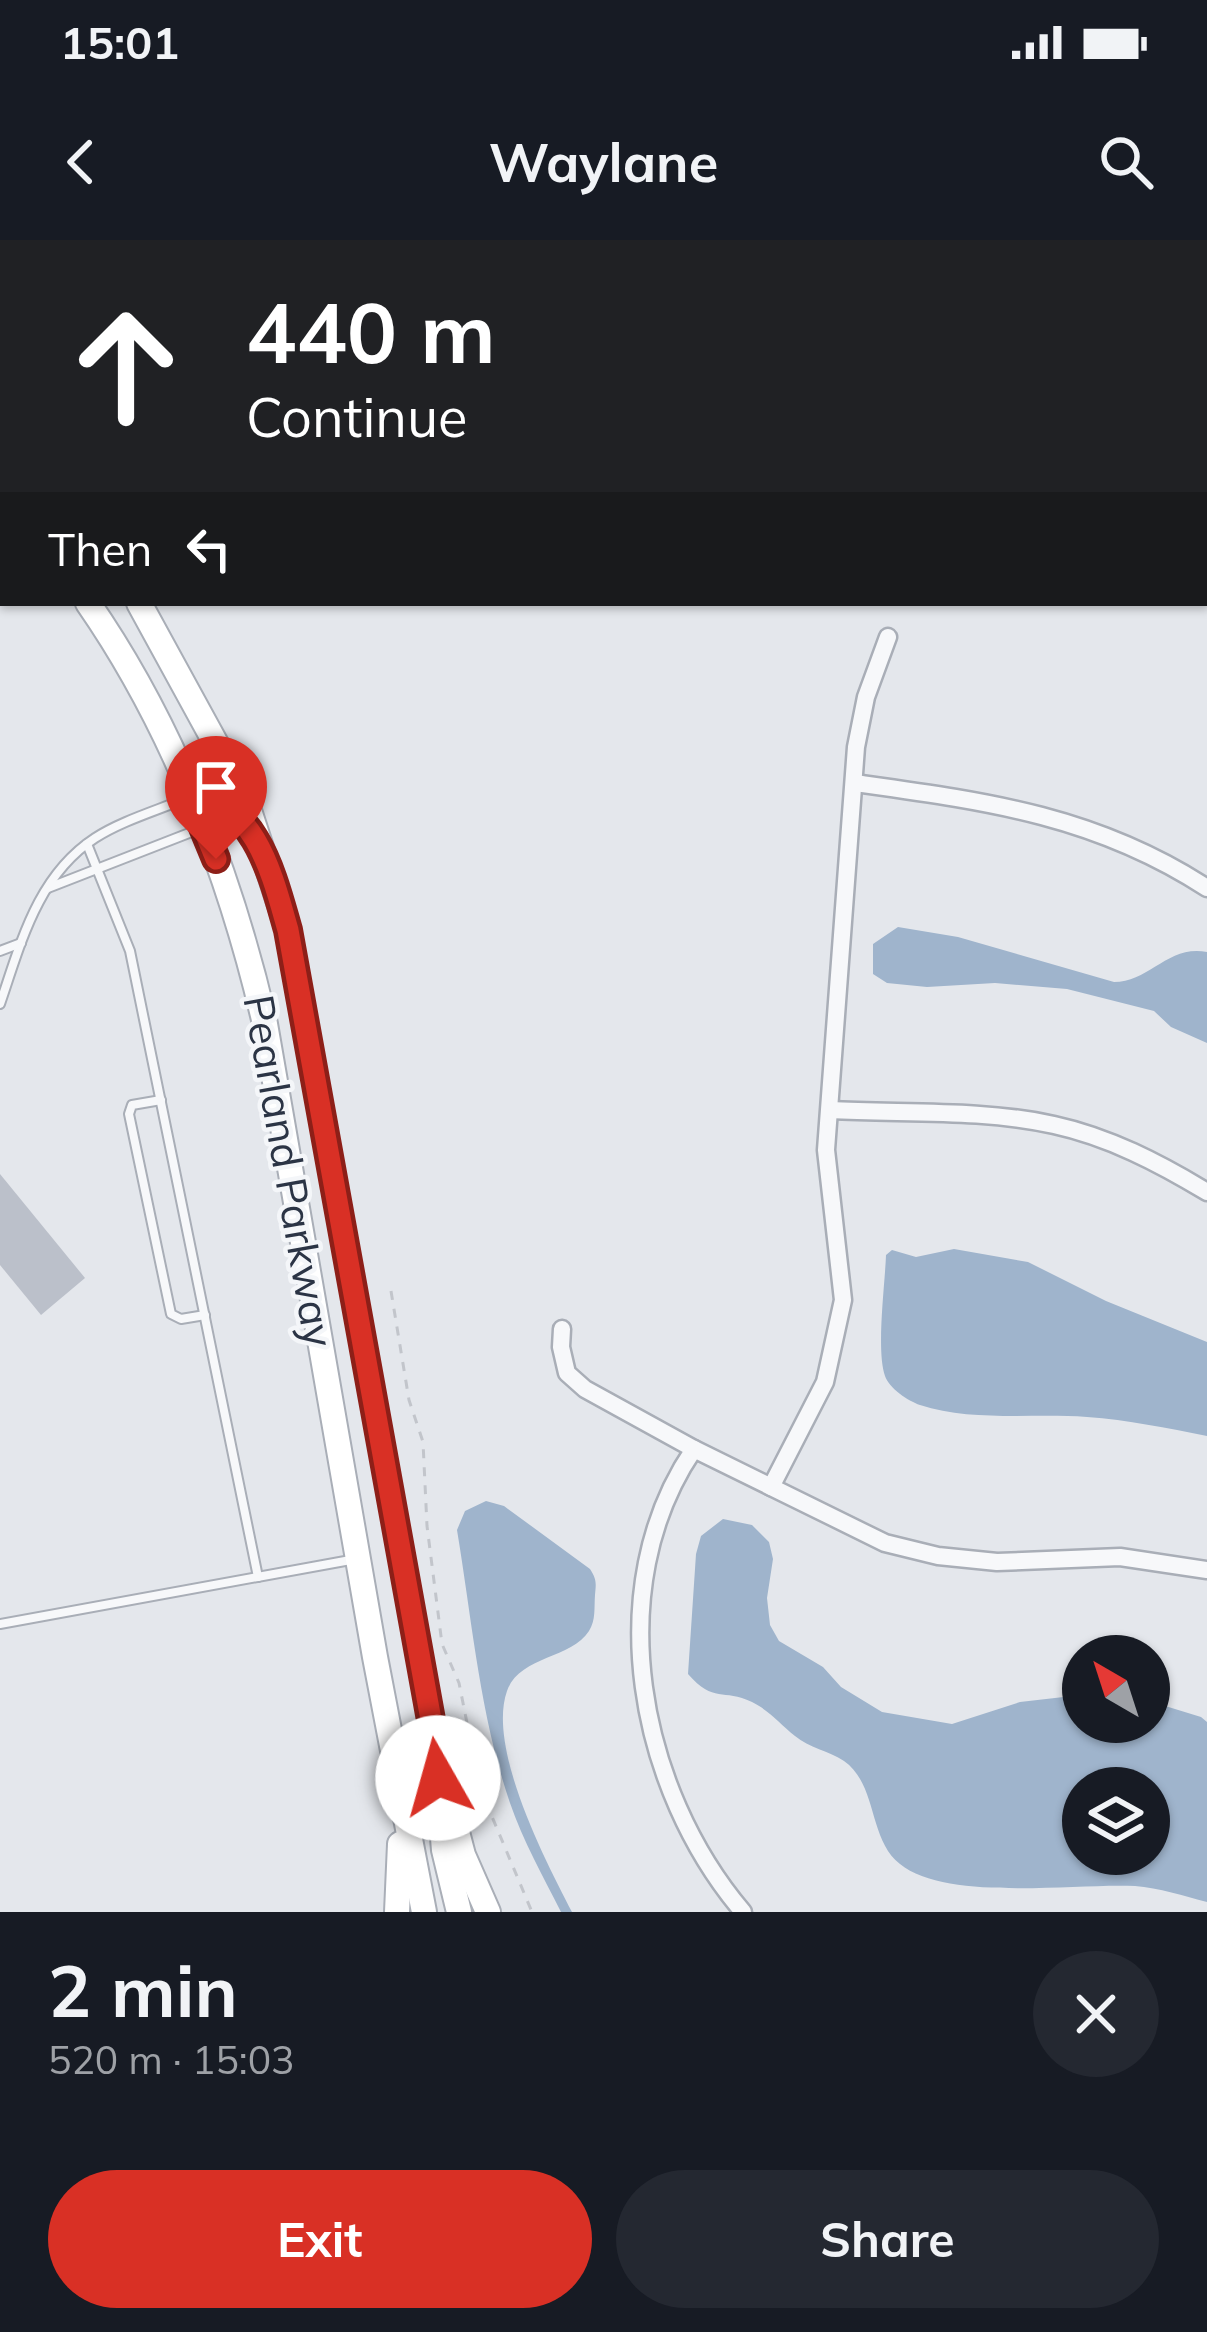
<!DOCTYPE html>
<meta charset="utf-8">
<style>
body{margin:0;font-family:Mulish,sans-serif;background:#242831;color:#f1f3f6;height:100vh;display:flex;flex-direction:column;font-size:45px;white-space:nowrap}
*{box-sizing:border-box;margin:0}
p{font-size:39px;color:#9ea1a6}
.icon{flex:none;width:66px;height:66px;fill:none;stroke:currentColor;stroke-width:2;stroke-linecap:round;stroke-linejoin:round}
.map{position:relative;height:1672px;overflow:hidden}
.sheet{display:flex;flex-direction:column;background:#171b24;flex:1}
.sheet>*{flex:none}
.guide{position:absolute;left:0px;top:0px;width:1209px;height:366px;box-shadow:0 3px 9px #0004;background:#202124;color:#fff;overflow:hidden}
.needle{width:78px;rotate:321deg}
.buttons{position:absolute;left:1062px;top:1395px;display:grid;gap:24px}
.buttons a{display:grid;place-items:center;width:108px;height:108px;border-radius:50%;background:#171b24;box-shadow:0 3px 9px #0004;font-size:60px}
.pin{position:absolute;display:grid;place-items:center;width:102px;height:102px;color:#fff;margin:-123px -51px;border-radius:50% 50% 50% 0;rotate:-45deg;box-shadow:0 0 12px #0007}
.pin .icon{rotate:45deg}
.me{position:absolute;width:132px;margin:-66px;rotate:353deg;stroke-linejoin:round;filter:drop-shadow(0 0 9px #0008)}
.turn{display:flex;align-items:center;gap:42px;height:252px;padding:0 48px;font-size:54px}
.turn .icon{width:156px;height:156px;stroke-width:2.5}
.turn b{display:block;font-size:84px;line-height:102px}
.then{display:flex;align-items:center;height:114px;padding:0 48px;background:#0003;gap:24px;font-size:45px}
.round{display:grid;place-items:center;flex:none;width:126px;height:126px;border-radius:63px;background:#242831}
.headline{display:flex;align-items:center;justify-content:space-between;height:204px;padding:0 48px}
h1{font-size:72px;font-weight:700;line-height:90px}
.button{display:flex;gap:24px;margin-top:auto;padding:24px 48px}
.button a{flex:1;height:138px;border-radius:72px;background:#d93025;color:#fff;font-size:48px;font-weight:700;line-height:138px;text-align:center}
.button a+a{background:#242831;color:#f1f3f6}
.status{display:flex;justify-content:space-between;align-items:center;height:84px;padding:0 60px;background:#171b24;direction:ltr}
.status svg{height:33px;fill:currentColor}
header{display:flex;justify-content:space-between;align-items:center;height:156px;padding:0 48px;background:#171b24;font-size:54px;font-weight:700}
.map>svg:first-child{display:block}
.water{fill:#9fb4cc;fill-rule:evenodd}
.building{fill:#bbc0ca}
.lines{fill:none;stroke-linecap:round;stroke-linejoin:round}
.lane-casing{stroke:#a9aeb7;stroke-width:12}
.street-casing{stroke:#a9aeb7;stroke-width:21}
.secondary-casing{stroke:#a9aeb7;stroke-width:28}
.path{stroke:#c2c5cb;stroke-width:3;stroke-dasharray:9 9;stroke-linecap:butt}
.lane{stroke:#f7f8fa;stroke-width:8}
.street{stroke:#f7f8fa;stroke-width:16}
.secondary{stroke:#fff;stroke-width:24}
.route-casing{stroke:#8d1f18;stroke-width:30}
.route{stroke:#d93025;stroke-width:21}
.labels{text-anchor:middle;stroke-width:9;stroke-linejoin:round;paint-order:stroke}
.street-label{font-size:42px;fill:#2b3445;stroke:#f4f6f9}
</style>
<div class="status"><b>15:01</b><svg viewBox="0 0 49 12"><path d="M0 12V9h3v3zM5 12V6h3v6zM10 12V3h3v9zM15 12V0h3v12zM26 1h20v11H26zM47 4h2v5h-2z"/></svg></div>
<header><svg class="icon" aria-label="back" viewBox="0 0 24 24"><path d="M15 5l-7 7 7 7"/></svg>Waylane<svg class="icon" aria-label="search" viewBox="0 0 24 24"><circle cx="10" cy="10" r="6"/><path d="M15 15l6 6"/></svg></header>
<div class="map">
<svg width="1207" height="1672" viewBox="0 0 1207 1672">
<rect width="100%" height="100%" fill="#e4e7ec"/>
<g class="water">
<path d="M 898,687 L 958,697 L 1114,742 C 1149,742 1169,704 1207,712 L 1207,803 L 1171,787 L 1154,771 L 1067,749 L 995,743 L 927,747 L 887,743 L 873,734 L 873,704 Z"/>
<path d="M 954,1009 L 1028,1022 L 1106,1061 L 1207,1102 L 1207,1196 C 1167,1188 1128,1180 1087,1177 C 1034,1173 971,1182 920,1165 C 908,1161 889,1148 885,1136 C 876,1110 885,1045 886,1015 L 892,1010 L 916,1017 Z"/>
<path d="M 486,1261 L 504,1266 L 590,1329 C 597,1340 596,1343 595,1355 C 594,1368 596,1380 589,1391 C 571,1419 519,1416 507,1451 C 487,1508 545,1620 572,1672 L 561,1672 C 543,1636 523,1601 510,1563 C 480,1476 472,1380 457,1290 L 465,1271 Z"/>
<path d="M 723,1279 L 752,1285 L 769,1302 L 773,1319 L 767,1358 L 770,1385 L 779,1401 L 823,1427 L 841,1447 L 882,1472 L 952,1484 L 1020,1462 L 1081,1455 L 1083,1482 L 1149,1482 L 1149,1461 L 1201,1477 L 1207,1482 L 1207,1662 C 1184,1656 1159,1648 1135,1646 C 1076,1643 946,1662 900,1624 C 868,1599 878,1545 844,1521 C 829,1511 809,1508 795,1496 C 780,1484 770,1471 752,1462 C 723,1448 714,1464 688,1434 L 696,1314 L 701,1296 ZM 1083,1548 L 1149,1548 L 1149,1614 L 1083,1614 Z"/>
</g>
<polygon class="building" points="0,934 85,1038 41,1075 0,1025"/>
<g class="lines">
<g class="lane-casing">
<g id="lane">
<polyline points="87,604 130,711 258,1337"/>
<polyline points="48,648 202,588"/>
<polyline points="0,711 21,703"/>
<path d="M 0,764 C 21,703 37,636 95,598 C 123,580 159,570 189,557"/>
<polyline points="161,860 132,865 129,874 171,1074 181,1079 205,1075"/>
<polyline points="0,1384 356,1319"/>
</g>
</g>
<g class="street-casing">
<g id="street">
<path d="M 855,543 C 984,561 1095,575 1207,648"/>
<path d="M 830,870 C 903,874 982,869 1054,885 C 1109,897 1159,923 1207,952"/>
<polyline points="562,1089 561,1107 567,1133 585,1149 694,1209 885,1303 938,1316 997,1322 1120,1317 1207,1330"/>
<path d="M 694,1209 C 599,1348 639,1550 743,1672"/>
<polyline points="771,1247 825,1142 843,1060 826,910 856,507 866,457 888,397"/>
</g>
</g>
<g class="secondary-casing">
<g id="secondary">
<polyline points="0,187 3,191"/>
<polyline points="0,252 3,256"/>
<path d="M 88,363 C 174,487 231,637 265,784 L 375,1417 L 424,1672"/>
<polyline points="139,363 244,555 288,690 435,1501 444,1610 459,1672"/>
<path d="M 191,556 C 220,558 234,571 251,594"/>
<polyline points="452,1573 463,1615 488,1672"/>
<polyline points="397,1672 400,1604"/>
</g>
</g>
<g class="path">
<polyline points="1116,0 1118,3"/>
<polyline points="1206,110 1207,111"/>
<polyline points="391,1051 409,1160 423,1202 427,1286 442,1404 459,1443 480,1548 532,1672"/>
</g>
<use href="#lane" class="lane"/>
<use href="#street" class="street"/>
<use href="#secondary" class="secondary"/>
</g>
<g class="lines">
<g class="route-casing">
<path id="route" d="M 216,619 L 190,556 C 256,560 273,638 288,690 L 435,1502 L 438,1538"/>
</g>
<use href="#route" class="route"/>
</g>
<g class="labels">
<g class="street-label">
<text transform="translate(289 931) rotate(80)" y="15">Pearland Parkway</text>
</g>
</g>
</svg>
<div class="buttons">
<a><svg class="needle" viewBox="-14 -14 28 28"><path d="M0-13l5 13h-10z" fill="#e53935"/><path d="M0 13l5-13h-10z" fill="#9ea1a6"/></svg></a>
<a><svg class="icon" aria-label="layers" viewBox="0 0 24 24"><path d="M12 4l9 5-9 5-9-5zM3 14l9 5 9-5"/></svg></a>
</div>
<div class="pin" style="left:216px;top:619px;background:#d93025"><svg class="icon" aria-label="arrive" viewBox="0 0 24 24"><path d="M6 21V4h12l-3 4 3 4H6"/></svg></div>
<svg class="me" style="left:438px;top:1538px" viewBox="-20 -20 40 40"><circle r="19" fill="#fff"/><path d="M0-13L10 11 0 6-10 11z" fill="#d93025"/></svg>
<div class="guide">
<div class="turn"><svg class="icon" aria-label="ahead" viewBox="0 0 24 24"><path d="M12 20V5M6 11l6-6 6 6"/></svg><div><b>440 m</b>Continue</div></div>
<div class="then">Then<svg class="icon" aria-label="left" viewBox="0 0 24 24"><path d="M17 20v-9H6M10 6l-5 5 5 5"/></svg></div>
</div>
</div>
<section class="sheet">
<div class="headline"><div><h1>2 min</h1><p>520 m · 15:03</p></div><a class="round"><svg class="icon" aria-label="close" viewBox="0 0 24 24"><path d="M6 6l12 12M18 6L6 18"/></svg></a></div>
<div class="button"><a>Exit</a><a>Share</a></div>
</section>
